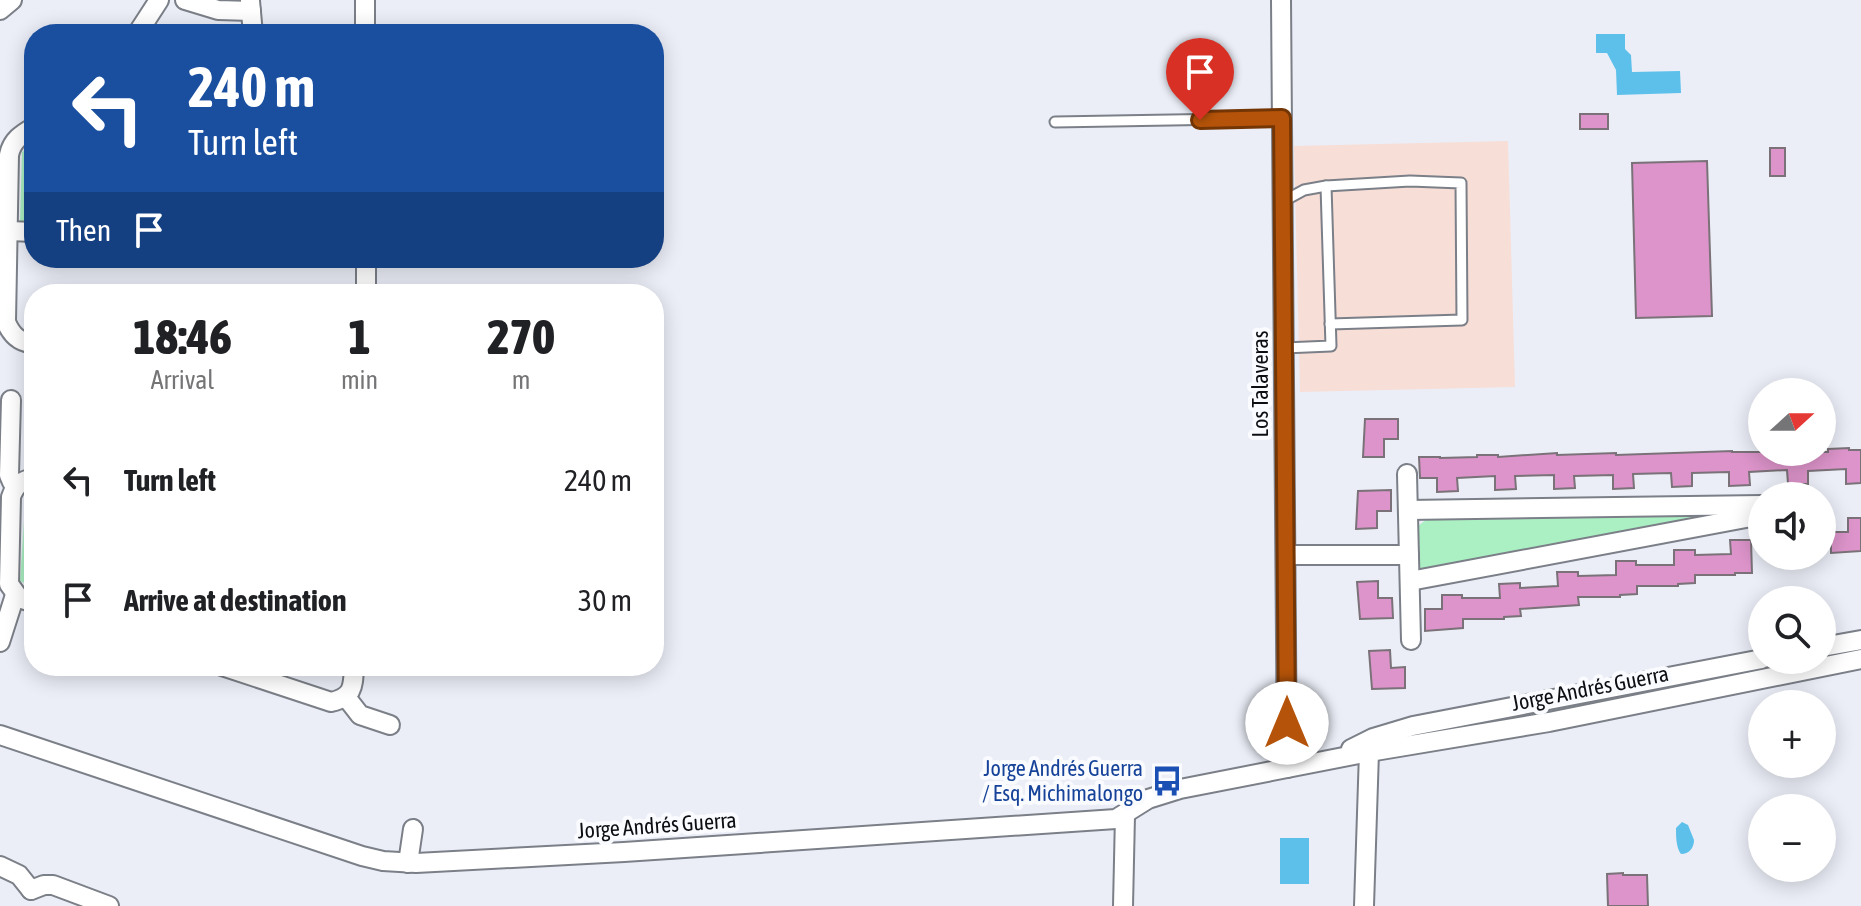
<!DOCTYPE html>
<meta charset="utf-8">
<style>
body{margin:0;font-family:"Asap Condensed",sans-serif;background:#f6f6f6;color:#202124;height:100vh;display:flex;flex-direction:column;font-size:30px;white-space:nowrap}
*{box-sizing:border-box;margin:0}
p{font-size:26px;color:#757577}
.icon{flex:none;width:44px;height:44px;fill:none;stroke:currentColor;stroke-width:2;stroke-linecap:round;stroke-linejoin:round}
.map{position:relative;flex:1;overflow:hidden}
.drawer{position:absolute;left:24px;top:284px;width:640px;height:392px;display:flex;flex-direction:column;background:#fff;border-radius:32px;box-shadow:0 4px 20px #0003}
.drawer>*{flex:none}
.guide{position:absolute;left:24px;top:24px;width:640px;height:244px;border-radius:32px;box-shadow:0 4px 20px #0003;background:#1a4fa0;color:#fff;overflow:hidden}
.needle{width:52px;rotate:69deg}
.buttons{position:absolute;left:1748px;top:378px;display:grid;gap:16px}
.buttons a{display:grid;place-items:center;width:88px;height:88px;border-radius:50%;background:#fff;box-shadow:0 4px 20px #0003;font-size:40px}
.pin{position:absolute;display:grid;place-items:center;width:68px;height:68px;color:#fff;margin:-82px -34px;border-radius:50% 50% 50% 0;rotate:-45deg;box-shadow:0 0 8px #0007}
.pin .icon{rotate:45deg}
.me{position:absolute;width:88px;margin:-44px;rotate:0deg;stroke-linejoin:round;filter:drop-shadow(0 0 6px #0008)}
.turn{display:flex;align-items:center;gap:28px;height:168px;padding:0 32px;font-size:36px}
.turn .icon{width:104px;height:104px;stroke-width:2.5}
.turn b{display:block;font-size:56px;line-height:68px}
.then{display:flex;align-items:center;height:76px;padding:0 32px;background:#0003;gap:16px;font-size:30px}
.eta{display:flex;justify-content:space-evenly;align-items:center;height:136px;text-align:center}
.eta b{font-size:48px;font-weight:800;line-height:56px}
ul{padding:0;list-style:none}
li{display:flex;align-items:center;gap:24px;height:120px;padding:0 32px}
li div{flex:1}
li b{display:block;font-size:30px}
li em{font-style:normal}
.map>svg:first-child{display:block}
.industrial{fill:#f7ded7}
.green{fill:#abf0c3}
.water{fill:#5cc0eb}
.building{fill:#dd94ca;stroke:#7a7278;stroke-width:2}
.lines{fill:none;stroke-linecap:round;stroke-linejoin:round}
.service-casing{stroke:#7b7f87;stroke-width:13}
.minor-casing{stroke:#7b7f87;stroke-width:22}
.service{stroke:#fff;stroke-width:9}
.minor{stroke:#fff;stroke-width:18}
.route-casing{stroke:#753606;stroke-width:20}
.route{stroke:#b45309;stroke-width:14}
.labels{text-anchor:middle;stroke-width:8;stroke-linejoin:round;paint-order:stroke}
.street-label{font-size:22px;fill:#0d0e11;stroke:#fafbff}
.transit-label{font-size:22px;fill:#164399;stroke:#fafbff;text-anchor:end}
</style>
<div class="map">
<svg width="1861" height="906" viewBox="0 0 1861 906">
<rect width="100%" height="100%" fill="#ebeef7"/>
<polygon class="industrial" points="1508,141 1515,387 1300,392 1294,146"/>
<g class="green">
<polygon points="34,144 34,222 20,222 22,152"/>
<polygon points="34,491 34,587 20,581 26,492"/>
<polygon points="1741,512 1430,573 1420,568 1418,526 1427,519"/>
</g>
<g class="water">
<polygon points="1596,34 1625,34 1625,49 1631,55 1632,72 1680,71 1681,93 1617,95 1616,70 1607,53 1596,53"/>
<path d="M 1682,822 L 1688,825 L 1694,840 C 1694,848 1689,854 1681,854 C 1676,848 1676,836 1676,828 Z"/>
<rect x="1280" y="838" width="29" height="46"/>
</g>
<g class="building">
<rect x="1580" y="114" width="28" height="15"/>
<rect x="1770" y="148" width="15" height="28"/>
<polygon points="1707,161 1712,316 1636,318 1632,163"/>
<polygon points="1365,419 1398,419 1398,439 1384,439 1384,457 1363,457"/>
<polygon points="1849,448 1849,450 1861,450 1861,483 1846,484 1846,469 1808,471 1808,484 1788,484 1787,470 1749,472 1750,485 1729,486 1729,472 1692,473 1692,486 1672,487 1671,473 1633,474 1634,488 1613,489 1613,475 1574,476 1575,488 1554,489 1554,475 1515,476 1516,489 1495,490 1495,476 1457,478 1458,491 1437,492 1437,478 1420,478 1419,457 1440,457 1440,458 1477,457 1477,455 1498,455 1498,457 1557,453 1557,455 1616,453 1616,455 1732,451 1732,452 1828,452 1828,449"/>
<polygon points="1391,490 1391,511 1377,511 1377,528 1356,529 1358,491"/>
<polygon points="1848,518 1861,518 1861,551 1831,553 1831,532 1848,532"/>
<polygon points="1730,540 1751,540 1752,573 1735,573 1735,575 1695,575 1695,583 1678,584 1678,586 1637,586 1637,594 1620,595 1620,597 1578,597 1579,605 1520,609 1521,616 1504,617 1504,619 1463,619 1463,628 1425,631 1425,609 1442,609 1442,595 1462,595 1462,598 1500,598 1499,584 1520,583 1520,588 1558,586 1557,572 1578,572 1578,576 1616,575 1616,561 1636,561 1636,565 1674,565 1674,550 1695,550 1695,555 1731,554"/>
<polygon points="1378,581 1378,598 1392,598 1393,618 1360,619 1357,582"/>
<polygon points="1390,650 1391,668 1405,667 1405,688 1372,689 1369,651"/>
<polygon points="1623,873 1623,875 1647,875 1648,906 1608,906 1607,874"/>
</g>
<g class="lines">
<g class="service-casing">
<g id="service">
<polyline points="1055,122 1282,118"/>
<polyline points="1282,202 1304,190 1326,186 1410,181 1461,183 1462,320 1330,324"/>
<polyline points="1284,348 1331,346 1326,186"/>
</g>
</g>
<g class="minor-casing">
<g id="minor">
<polyline points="185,0 218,10 251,11"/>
<polyline points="365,0 365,34"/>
<polyline points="1281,0 1287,768"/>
<polyline points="250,1 253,34"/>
<polyline points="0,10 12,0"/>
<polyline points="137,34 159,0"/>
<path d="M 34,127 C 22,134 12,140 9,155 L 6,322 C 12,336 20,343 34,343"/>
<polyline points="9,231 34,232"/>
<polyline points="366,258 366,294"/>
<polyline points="11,400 9,475 12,482 16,486"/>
<polyline points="1407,474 1411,640"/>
<path d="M 34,478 C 22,480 15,485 11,497 L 9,584 L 19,598 L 34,603"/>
<polyline points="1408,510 1762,505"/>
<polyline points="1286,555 1409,555"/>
<polyline points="1410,581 1762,515"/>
<polyline points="0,642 15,595"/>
<polyline points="1822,647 1861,640"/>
<path d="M 222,666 L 331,702 C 354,697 353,686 354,666"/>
<polyline points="346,697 360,715 390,725"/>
<polyline points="0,735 362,856 383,861 416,863 624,852 1116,819 1148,799 1180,789 1369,752 1549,722 1861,659"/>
<polyline points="1351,749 1373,738 1413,726 1762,659"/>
<polyline points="408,863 413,829"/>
<polyline points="0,866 19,875 31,890"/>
<polyline points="31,890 44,885 53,885 109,906"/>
<polyline points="1123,906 1125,815"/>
<polyline points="1364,906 1369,752"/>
</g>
</g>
<use href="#service" class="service"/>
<use href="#minor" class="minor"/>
</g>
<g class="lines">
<g class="route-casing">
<polyline id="route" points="1200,120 1282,118 1287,723"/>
</g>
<use href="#route" class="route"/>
</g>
<defs>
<g id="bus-bare" transform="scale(2.4)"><path d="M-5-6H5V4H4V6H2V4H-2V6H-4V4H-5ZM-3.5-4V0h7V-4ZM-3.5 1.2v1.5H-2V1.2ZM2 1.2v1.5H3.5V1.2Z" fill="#1a4fb4" stroke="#fafbff" stroke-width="2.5" paint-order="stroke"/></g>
</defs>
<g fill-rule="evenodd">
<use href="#bus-bare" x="1167" y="781"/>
</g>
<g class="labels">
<g class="street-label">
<text transform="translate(1260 384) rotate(-90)" y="8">Los Talaveras</text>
<text transform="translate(1590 688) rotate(-11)" y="8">Jorge Andrés Guerra</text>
<text transform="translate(657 825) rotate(-4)" y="8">Jorge Andrés Guerra</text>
</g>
<g class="transit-label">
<text x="1143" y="776">Jorge Andrés Guerra<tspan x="1143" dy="25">/ Esq. Michimalongo</tspan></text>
</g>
</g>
</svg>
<div class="buttons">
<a><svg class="needle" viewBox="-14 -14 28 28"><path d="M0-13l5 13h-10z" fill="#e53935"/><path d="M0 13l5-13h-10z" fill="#757577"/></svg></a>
<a><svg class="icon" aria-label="sound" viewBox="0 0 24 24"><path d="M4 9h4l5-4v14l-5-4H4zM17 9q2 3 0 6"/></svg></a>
<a><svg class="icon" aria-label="search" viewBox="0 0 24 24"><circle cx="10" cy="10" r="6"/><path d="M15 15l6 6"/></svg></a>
<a>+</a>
<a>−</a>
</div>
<div class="pin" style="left:1200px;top:120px;background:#d93025"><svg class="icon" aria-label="arrive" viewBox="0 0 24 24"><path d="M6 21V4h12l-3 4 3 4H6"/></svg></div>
<svg class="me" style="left:1287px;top:723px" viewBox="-20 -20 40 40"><circle r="19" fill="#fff"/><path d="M0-13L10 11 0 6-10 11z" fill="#b45309"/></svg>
<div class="guide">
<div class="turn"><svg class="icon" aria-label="left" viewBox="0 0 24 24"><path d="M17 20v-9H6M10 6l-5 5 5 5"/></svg><div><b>240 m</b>Turn left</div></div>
<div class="then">Then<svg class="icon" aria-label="arrive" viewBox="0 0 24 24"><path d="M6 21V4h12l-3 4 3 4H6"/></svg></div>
</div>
<section class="drawer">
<div class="eta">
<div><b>18:46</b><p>Arrival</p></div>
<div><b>1</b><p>min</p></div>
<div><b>270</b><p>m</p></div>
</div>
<ul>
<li><svg class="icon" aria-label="left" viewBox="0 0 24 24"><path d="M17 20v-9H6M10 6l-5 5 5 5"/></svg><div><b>Turn left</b></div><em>240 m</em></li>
<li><svg class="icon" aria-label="arrive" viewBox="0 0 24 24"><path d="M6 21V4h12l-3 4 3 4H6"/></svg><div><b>Arrive at destination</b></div><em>30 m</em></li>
</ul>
</section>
</div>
